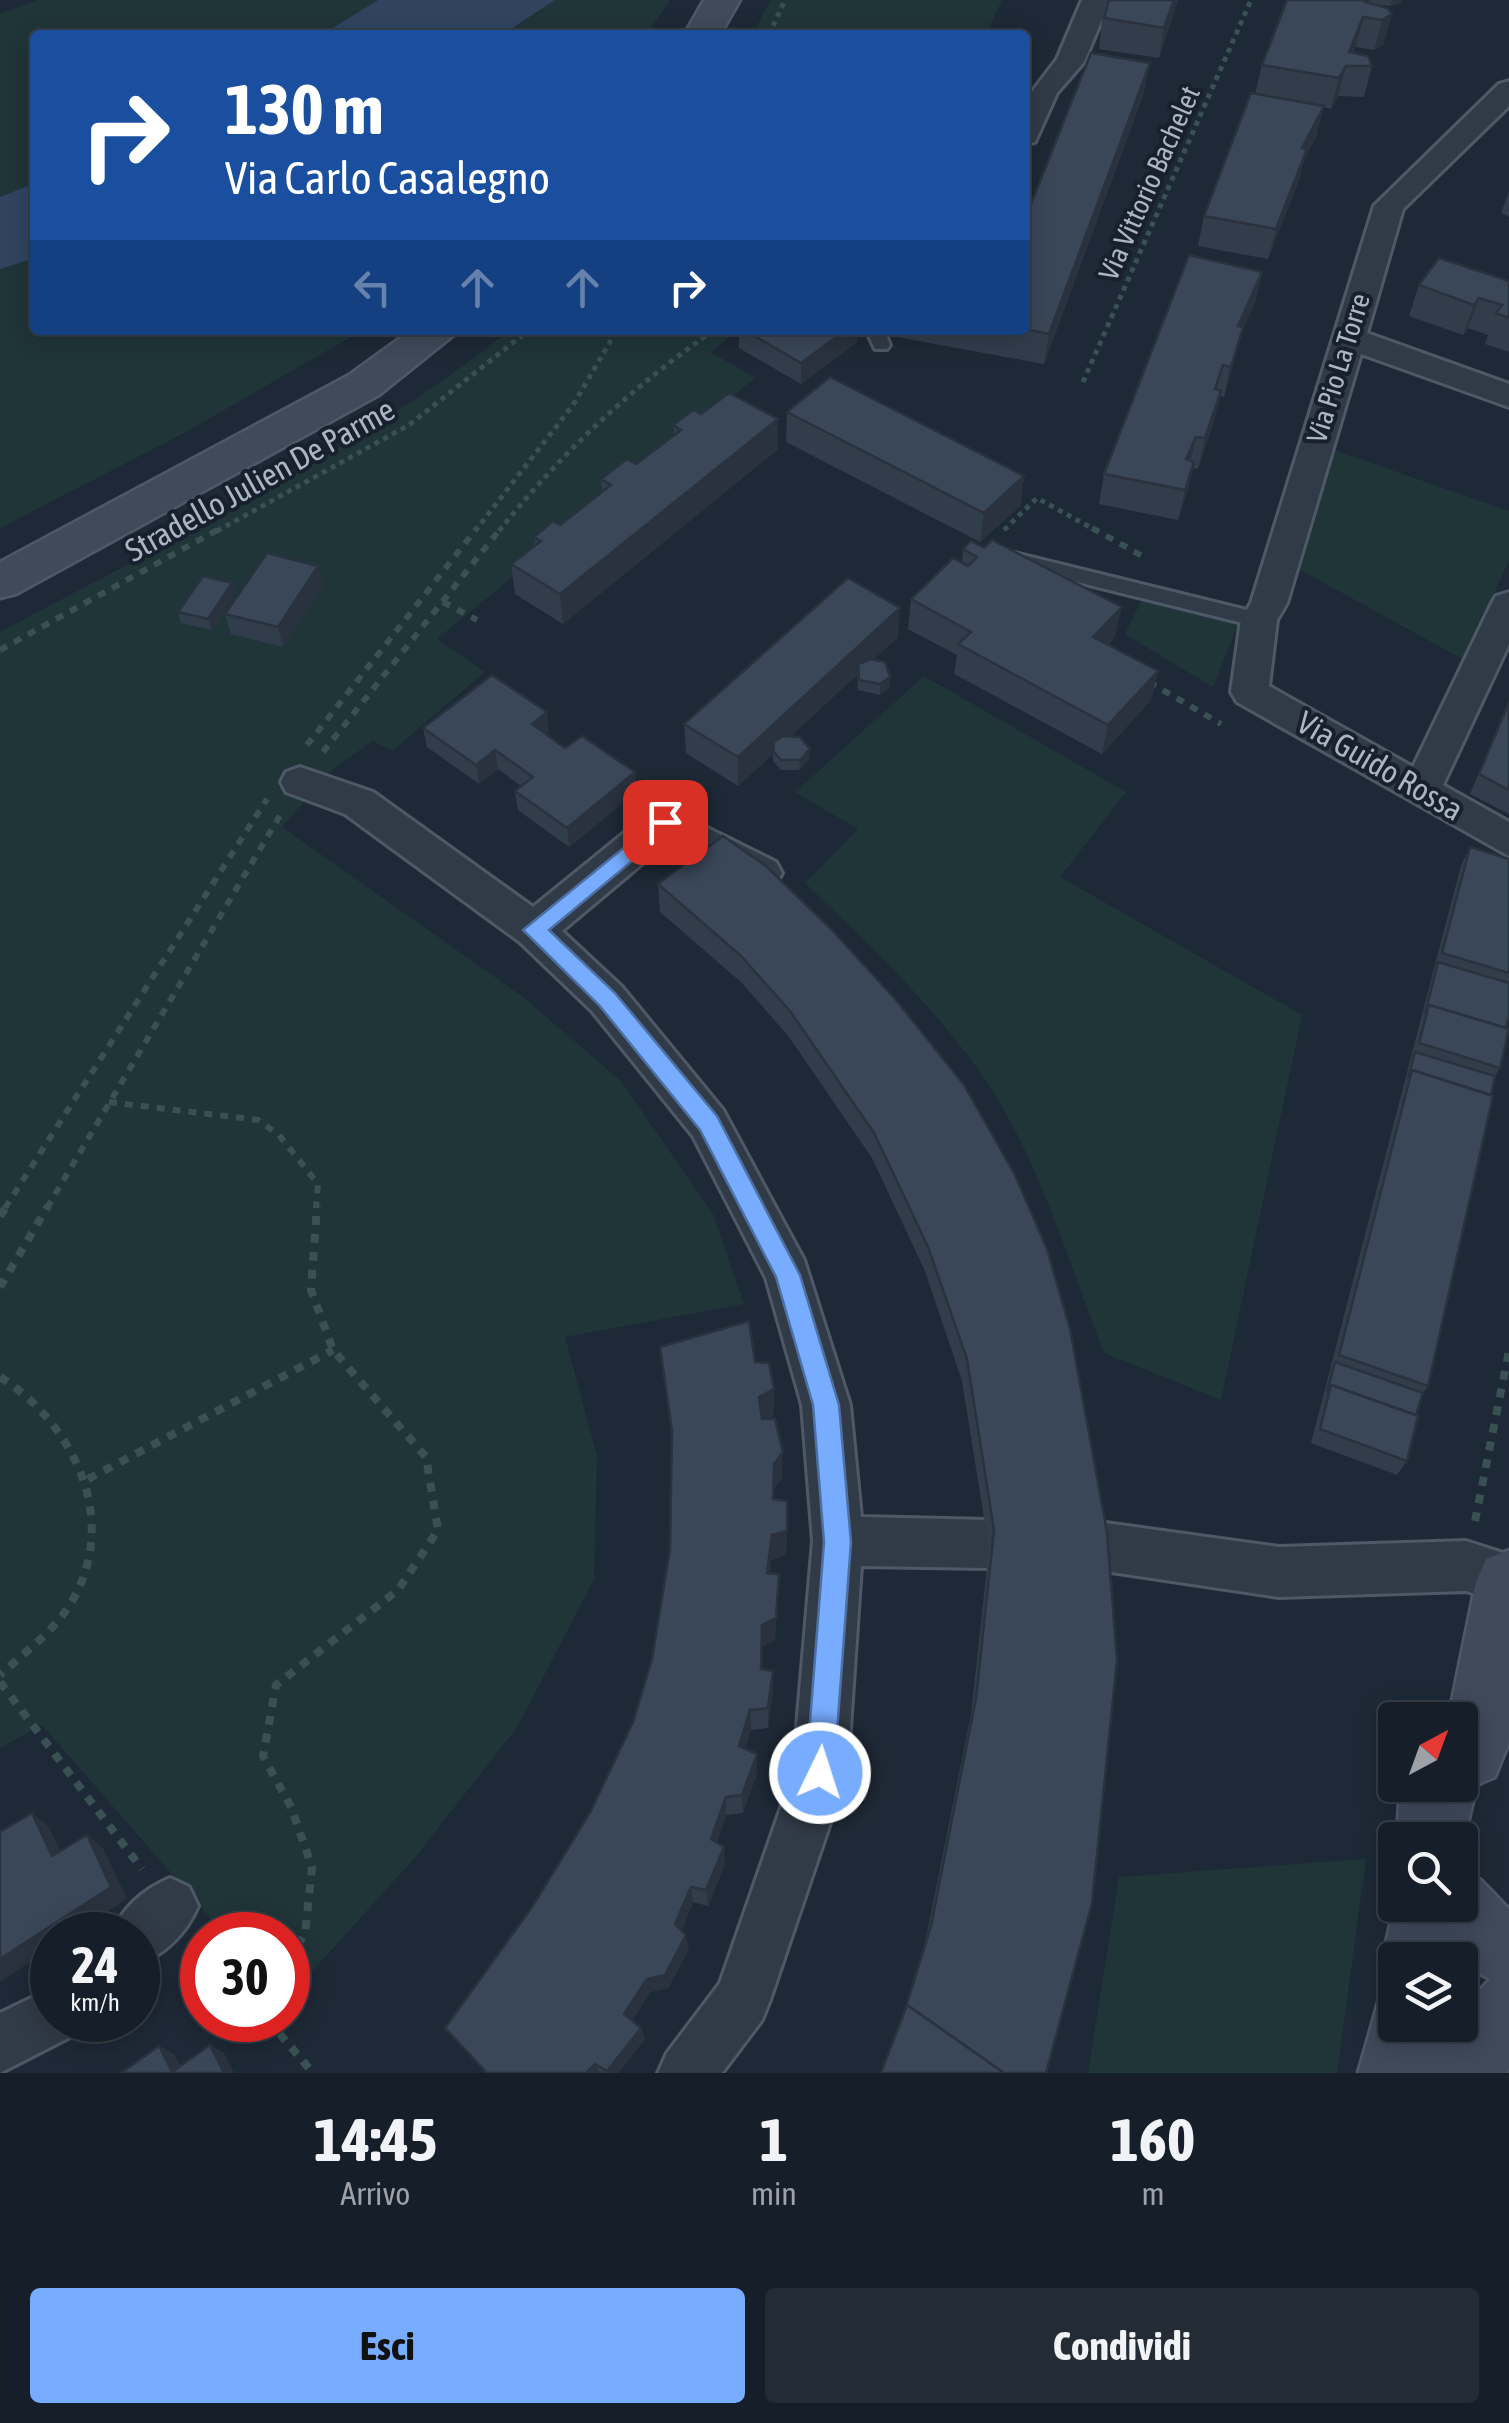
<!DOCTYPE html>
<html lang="it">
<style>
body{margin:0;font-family:"Asap Condensed",sans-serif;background:#232c35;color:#f1f3f6;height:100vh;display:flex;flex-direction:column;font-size:38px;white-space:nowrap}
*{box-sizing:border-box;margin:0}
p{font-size:32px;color:#9ea2a8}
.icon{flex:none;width:55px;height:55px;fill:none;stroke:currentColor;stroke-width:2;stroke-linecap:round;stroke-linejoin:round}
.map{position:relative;height:2073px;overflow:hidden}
.drawer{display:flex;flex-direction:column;background:#161f29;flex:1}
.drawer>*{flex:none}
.hud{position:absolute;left:30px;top:30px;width:1000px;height:305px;border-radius:10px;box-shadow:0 5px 25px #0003,0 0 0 2px #353d46;background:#1a4fa0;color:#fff;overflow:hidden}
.needle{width:65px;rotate:41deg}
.tools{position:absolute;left:1378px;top:1702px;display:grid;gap:20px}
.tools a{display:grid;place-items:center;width:100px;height:100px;border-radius:10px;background:#161f29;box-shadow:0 5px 25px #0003,0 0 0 2px #353d46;font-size:50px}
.speed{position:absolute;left:30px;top:1912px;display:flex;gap:20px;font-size:50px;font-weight:700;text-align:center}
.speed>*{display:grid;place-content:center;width:130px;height:130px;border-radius:50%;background:#161f29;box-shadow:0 5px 25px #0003,0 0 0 2px #353d46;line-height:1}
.speed small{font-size:25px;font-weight:400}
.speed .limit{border:15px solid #d22;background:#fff;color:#111}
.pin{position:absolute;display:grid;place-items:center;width:85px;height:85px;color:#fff;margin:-42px;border-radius:20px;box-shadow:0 5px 15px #0006}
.me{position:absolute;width:110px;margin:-55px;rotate:4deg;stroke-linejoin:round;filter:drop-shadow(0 0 8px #0008)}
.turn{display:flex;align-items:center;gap:35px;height:210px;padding:0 30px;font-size:45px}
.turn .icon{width:130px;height:130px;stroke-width:2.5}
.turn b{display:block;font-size:70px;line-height:85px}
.lanes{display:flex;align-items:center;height:95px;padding:0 30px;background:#0003;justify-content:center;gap:50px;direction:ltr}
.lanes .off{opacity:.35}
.eta{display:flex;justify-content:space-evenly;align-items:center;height:170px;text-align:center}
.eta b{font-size:60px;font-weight:700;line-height:70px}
.cta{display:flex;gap:20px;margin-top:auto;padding:20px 30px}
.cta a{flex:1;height:115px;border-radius:10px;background:#77acfe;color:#111;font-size:40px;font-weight:700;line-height:115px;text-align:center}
.cta a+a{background:#232c35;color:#f1f3f6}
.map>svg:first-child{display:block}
.green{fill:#203538}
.water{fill:#304460}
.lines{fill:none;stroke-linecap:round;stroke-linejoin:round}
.lane-casing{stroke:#4f5866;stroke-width:6}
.street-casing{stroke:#4f5866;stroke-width:6}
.secondary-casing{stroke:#4f5866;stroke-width:5}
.path-far2{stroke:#3a5153;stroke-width:5;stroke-dasharray:5 5;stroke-linecap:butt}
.path-far1{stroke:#3a5153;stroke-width:6;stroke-dasharray:8 8;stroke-linecap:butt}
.path{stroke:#3a5153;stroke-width:8;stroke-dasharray:9 9;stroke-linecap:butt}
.lane{fill:#313b47;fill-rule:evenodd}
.street{fill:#313b47;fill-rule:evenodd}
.secondary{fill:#3f4a5b;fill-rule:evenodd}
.wall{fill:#323d4c}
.shaded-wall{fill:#29323e}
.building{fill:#3a4758;stroke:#29323e;stroke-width:2.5}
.route{fill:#77acfe;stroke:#4d70a5;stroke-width:2.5}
.labels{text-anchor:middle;stroke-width:8;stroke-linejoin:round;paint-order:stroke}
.far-street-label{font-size:28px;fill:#abb5c5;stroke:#17202c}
.street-label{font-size:32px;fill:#abb5c5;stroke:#17202c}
</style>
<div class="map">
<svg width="1509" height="2073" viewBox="0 0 1509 2073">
<rect width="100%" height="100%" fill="#1e2937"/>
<g class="green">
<polygon points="38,0 378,0 321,35 35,35 35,183 0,197 0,14"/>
<polygon points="555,0 670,0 646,35 502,35"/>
<polygon points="771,0 1002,0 986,35 752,35"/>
<polygon points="35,258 35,330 363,330 186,432 0,528 0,269"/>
<path d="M 510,330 L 738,330 L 711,352 L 755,378 L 437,639 L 485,672 L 392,751 L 373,741 L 334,768 L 282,827 L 523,997 L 621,1081 L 713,1214 L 744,1304 L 565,1337 L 597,1456 L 594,1579 L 518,1726 L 413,1860 L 288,1998 L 288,1935 L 225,1935 L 42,1725 L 0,1748 L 0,632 C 173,539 356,453 510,330 Z"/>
<polygon points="1331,449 1509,511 1509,560 1464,660 1297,568"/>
<polygon points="1142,599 1238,624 1213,687 1125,634"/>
<path d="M 924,676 L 1126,792 L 1060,877 L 1302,1015 L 1221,1400 L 1104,1353 C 1067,1258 1037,1151 977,1068 C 927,999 866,941 805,883 L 858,829 L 795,792 Z"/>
<polygon points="1366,1859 1337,2073 1088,2073 1119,1877"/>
</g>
<g class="water">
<polygon points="378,0 555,0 502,35 321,35"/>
<polygon points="35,183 35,258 0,269 0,197"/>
</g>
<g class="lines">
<g class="lane-casing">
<g id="lane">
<polygon points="866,330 884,330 890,345 887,349 875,349"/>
<polygon points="1015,553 1259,613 1269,620 1259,627 1008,565 1008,555"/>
</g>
</g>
<g class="street-casing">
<g id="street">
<polygon points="1082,0 1110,0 1084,62 1057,93 1035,142 1025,145 1025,101 1057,59"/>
<polygon points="1509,81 1509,106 1403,209 1367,333 1509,384 1509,407 1361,354 1287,603 1277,620 1269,686 1413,767 1491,605 1496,596 1509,592 1509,644 1443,785 1509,822 1509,856 1237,702 1231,692 1241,620 1251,603 1374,206 1499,84"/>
<polygon points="300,767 373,792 533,907 651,811 665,807 776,862 782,873 776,884 762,889 668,842 562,931 622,987 723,1110 804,1260 850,1405 861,1517 988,1520 1006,1527 1013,1544 1006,1561 988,1568 861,1566 847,1773 770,2000 762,2020 722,2073 658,2073 667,2053 720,1983 793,1773 813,1541 802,1405 766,1278 693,1136 592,1011 520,942 345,814 286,792 281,782 286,772"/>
<polygon points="1098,1522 1279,1547 1466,1541 1509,1555 1509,1605 1466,1591 1279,1597 1098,1570 1080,1563 1073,1546 1080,1529"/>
<path d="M 170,1878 L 189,1887 L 198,1906 C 186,1934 166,1953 138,1965 L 138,1935 L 111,1935 C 122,1908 144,1889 170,1878 Z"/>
<polygon points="52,1988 52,2020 79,2020 72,2036 0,2073 0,2013"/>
</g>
</g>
<g class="secondary-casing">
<g id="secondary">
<polygon points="704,0 740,0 720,35 684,35"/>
<polygon points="411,330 460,330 379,395 16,594 0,598 0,562 349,375"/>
<polygon points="1509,1550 1509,1742 1495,1777 1477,1785 1460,1857 1460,1840 1397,1840 1399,1801 1406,1785 1460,1785 1460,1720 1448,1720 1476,1582 1486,1559"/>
<polygon points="1460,1871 1481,1880 1509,1909 1509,2069 1506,2073 1358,2073 1379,1999 1395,1992 1395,2025 1442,2025 1439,2040 1450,2025 1460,2025 1460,2012 1490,1979 1466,1967 1455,1956 1454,1960 1395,1960 1395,1987 1382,1960 1395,1903 1460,1905"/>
</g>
</g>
<g class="path-far2">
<polyline points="769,35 785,0"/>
<polyline points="1083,382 1251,0"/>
<polyline points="1004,530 1037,498 1097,531"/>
<polyline points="217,531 409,425 529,330"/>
<polyline points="475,531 573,405 617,330"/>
<path d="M 499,531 C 564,450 630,389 714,330"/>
</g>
<g class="path-far1">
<polyline points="1092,528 1144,557"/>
<polyline points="443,602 477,620"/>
<polyline points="0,650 221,528"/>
<polyline points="1149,682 1221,724"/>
<polyline points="307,745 477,528"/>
<polyline points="323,752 501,528"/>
<polyline points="109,1102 258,1120 279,1135 318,1184 316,1208"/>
<polyline points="5,1208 267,799"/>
<polyline points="47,1208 282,812"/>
</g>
<g class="path">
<polyline points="0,1216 7,1206"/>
<polyline points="0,1287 48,1206"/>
<path d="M 0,1377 C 74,1424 121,1520 71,1603 C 53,1632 24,1653 0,1675"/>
<polyline points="88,1479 333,1350"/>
<polyline points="1475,1521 1509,1351"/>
<polyline points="0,1682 142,1869"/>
<polyline points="288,1960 305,1934 312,1867 291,1807 263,1756 276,1685 398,1590 438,1530 426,1457 333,1350 311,1290 317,1206"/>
<polyline points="268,2020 313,2073"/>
</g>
<use href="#lane" class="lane"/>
<use href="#street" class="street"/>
<use href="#secondary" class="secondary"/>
</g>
<g class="wall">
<polygon points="1104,0 1178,0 1159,58 1099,49"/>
<polygon points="1287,0 1402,0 1401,3 1390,6 1370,3 1387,8 1384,44 1374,50 1356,47 1353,53 1372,66 1364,97 1338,96 1331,109 1323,107 1316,137 1304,160 1299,180 1268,259 1198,246 1204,216 1255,94 1262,65"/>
<polygon points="1144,93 1044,364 892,336 892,330 1025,330"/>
<polygon points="1509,191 1509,217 1501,213"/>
<polygon points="1262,272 1255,302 1243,329 1224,397 1220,396 1214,421 1198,469 1193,468 1187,492 1178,520 1099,504 1104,474"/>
<polygon points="1509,281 1509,352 1485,344 1488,335 1468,328 1463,335 1409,316 1419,285"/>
<polygon points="739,330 858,330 857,342 801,384 739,348"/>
<polygon points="787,412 1024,476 1020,506 980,542 786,442"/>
<polygon points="701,414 778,419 778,449 563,624 515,594 511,564 535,546 534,537 560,525 602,492 601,479 636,464 674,435 673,425"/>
<polygon points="963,549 1115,637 1108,645 1158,671 1151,700 1102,754 954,674 957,655 908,629 911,599 962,562"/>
<polygon points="318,566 323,586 283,647 231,634 225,614"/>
<polygon points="232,583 235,593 212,630 181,623 178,612"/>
<polygon points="898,637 874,659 890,687 880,695 858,690 857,675 791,736 809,759 799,770 781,770 773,761 773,754 738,786 686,753 684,724"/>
<polygon points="1509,700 1509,814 1470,794"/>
<polygon points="423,728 549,732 546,734 565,748 635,772 636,792 569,847 518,810 515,791 521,786 498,769 479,784 427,747"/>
<polygon points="723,836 1107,1532 902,2017 926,1938 971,1714 989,1549 962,1381 925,1271 872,1158 789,1037 742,983 660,912 658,884"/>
<polygon points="1470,847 1509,859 1509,1016 1500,1068 1495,1076 1428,1386 1423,1393 1416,1415 1407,1461 1397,1475 1311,1443 1433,972 1461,866"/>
<polygon points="660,1347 755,1362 774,1389 773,1416 769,1419 782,1478 773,1489 773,1499 787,1531 786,1555 771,1560 770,1574 779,1574 775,1640 762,1647 761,1669 773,1671 773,1692 768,1728 751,1730 745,1748 757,1754 757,1773 743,1813 726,1815 717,1843 725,1864 708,1906 693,1902 682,1930 689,1949 668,1988 650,1992 632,2021 641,2028 645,2039 618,2073 486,2073 532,1907 590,1813 633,1722 652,1659 670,1549 672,1439"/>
</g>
<g class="shaded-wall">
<polygon points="1174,0 1178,0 1159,58 1164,28"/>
<polygon points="1366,0 1371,0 1363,18 1356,47 1348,66 1346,66 1338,96 1331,109 1339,78"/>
<polygon points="1392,0 1402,0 1401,3 1390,6"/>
<polygon points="1392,14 1384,44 1374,50 1382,20"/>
<polygon points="1150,63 1144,93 1044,364 1049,334"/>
<polygon points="1324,106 1316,137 1304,160 1299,180 1268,259 1276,229 1302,148"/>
<polygon points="1262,272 1255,302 1243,329 1224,397 1238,326"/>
<polygon points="1479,298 1468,328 1463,335 1474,305"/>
<polygon points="846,330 858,330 857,342 801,384 801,363"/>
<polygon points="1221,391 1214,421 1198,469 1205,438"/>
<polygon points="778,419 778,449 563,624 560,594"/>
<polygon points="1196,437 1189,468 1186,459"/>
<polygon points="1194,462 1187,492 1178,520 1185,490"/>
<polygon points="1024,476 1020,506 980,542 984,513"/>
<polygon points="318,566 323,586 283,647 278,627"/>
<polygon points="232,583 235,593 212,630 208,619"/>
<polygon points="1122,607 1115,637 1087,667 1093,637"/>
<polygon points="900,608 898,637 858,674 858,664 857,675 774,752 773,751 773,754 738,786 738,757"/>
<polygon points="1158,671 1151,700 1102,754 1108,725"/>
<polygon points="890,677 890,687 880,695 880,684"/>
<polygon points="547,712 549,732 534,744 532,724"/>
<polygon points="810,749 809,759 799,770 800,760"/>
<polygon points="495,750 498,769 479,784 476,765"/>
<polygon points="635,772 636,792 569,847 567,828"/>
<polygon points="774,1389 773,1416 759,1425 759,1397"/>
<polygon points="783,1452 782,1478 773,1490 774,1464"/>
<polygon points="787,1531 786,1555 771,1560 767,1597 767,1573 772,1535"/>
<polygon points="779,1574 775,1640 762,1647 762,1625"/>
<polygon points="773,1671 773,1692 768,1728 768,1708"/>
<polygon points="750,1710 751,1730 740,1765 739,1746"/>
<polygon points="757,1754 757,1773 743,1813 742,1795"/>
<polygon points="726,1797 726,1815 712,1856 711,1839"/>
<polygon points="32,1813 49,1827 69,1869 52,1856"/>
<polygon points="87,1835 103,1848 127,1899 72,1935 52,1935 52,1948 0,1982 0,1959"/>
<polygon points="724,1847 725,1864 708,1906 706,1890"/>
<polygon points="691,1887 693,1902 678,1939 675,1924"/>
<polygon points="686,1935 689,1949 668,1988 650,1992 629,2026 624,2014 647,1979"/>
<polygon points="641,2028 645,2039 618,2073 608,2073 607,2071"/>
<polygon points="210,2045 224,2053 234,2073 224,2073"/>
<polygon points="159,2046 174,2054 184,2073 172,2072"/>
<polygon points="595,2064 600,2073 586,2073"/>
</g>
<g class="building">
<polygon points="1109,0 1174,0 1164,28 1104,18"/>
<polygon points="1287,0 1366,0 1365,2 1387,8 1392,14 1382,20 1363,17 1349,52 1368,56 1372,66 1346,66 1339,78 1262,65"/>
<polygon points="1091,53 1150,63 1049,334 1025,329 1025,219"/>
<polygon points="1251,93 1324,106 1302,148 1307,149 1276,229 1204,216"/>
<polygon points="1189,255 1262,272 1238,326 1243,327 1231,367 1223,365 1215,389 1221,391 1205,438 1196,437 1186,459 1194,462 1185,490 1104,474"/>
<polygon points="1439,258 1509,281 1509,318 1496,313 1502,305 1479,298 1474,305 1419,285"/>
<polygon points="744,330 846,330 801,363"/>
<polygon points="830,377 1024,476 984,513 787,412"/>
<polygon points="729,393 778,419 560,594 511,564 541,541 534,537 553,521 560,525 611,485 601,479 627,459 636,464 681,430 673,425 693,410 701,414"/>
<polygon points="992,540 1122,607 1093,637 1158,671 1108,725 958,644 971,632 911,599 953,558 968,566 977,557 963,549 971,541 984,548"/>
<polygon points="267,553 318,566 278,627 225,614"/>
<polygon points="203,576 232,583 208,619 178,612"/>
<polygon points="848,578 900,608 738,757 684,724"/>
<polygon points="871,659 885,662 890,677 880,684 859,680 858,664"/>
<polygon points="492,675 547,712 532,724 565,748 582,736 635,772 567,828 515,791 533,777 495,750 476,765 423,728"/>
<polygon points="1509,702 1509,790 1479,774"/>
<polygon points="783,736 800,737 810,749 800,760 781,760 773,751 774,742"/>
<polygon points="723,836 766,866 830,928 896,1000 964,1085 1015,1175 1047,1249 1070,1329 1107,1532 1117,1660 1092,1903 1046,2073 1004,2073 907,2005 906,2007 931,1926 976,1698 994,1530 967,1359 928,1247 874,1133 790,1011 741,956 658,884"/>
<polygon points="1470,847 1509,859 1509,973 1442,953"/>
<polygon points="1438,962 1509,983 1509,1016 1506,1028 1429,1005 1425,1014"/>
<polygon points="1429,1005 1509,1029 1500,1068 1419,1043"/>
<polygon points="1415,1052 1495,1076 1491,1095 1412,1070 1408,1079"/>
<polygon points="1412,1070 1493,1096 1428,1386 1339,1355"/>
<polygon points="749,1321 755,1362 769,1363 774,1389 759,1397 762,1419 775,1419 783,1452 774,1464 773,1499 787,1501 787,1531 772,1535 767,1573 779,1574 776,1618 762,1625 761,1669 773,1671 768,1708 750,1710 739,1746 757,1754 742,1795 726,1797 711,1839 724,1847 706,1890 691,1887 675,1924 686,1935 665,1975 647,1979 624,2014 641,2028 607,2071 595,2064 586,2073 487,2073 445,2028 532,1907 590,1813 633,1722 652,1659 670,1549 672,1431 660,1347"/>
<polygon points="1335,1362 1423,1393 1416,1415 1331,1385 1327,1392"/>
<polygon points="1331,1385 1418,1416 1407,1461 1320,1429"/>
<polygon points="32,1813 52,1856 87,1835 111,1887 0,1959 0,1832"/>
<polygon points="907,2005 1004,2073 881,2073"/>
<polygon points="210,2045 224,2073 121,2073 159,2046 172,2072"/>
</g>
<polygon class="route" points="665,814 675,822 672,828 549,930 615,993 717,1116 800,1275 839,1405 851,1542 834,1773 830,1783 820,1787 810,1783 806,1773 824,1542 813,1405 776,1277 700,1130 599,1005 523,930"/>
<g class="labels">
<g class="far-street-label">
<text transform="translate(1149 183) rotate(-66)" y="10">Via Vittorio Bachelet</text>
<text transform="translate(1338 368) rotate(-73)" y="10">Via Pio La Torre</text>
</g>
<g class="street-label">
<text transform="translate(260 480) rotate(-29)" y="11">Stradello Julien De Parme</text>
<text transform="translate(1380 766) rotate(30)" y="11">Via Guido Rossa</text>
</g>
</g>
</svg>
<div class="tools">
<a><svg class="needle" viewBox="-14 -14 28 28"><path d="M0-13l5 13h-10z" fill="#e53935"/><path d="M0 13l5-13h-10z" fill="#9ea2a8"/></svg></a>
<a><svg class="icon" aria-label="search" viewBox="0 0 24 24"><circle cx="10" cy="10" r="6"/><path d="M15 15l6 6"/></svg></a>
<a><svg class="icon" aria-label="layers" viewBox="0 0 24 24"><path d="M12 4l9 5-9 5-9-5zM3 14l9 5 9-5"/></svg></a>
</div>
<div class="speed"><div>24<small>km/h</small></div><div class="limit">30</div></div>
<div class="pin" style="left:665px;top:822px;background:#d93025"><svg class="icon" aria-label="arrive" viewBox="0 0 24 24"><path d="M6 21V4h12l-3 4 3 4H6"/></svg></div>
<svg class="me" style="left:820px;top:1773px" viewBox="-20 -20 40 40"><circle r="17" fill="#77acfe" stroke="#fff" stroke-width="3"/><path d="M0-11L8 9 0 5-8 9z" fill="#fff"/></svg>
<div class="hud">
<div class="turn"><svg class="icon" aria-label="right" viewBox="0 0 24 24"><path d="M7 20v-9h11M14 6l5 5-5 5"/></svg><div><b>130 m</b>Via Carlo Casalegno</div></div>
<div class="lanes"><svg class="icon off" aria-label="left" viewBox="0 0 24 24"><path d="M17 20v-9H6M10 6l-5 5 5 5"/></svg><svg class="icon off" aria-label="ahead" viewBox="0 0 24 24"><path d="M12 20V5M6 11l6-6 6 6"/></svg><svg class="icon off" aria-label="ahead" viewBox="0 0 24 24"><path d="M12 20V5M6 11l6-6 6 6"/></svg><svg class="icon" aria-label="right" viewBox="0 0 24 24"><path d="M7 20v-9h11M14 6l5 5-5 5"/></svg></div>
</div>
</div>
<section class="drawer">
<div class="eta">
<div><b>14:45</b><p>Arrivo</p></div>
<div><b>1</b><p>min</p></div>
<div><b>160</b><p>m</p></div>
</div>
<div class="cta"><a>Esci</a><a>Condividi</a></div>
</section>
